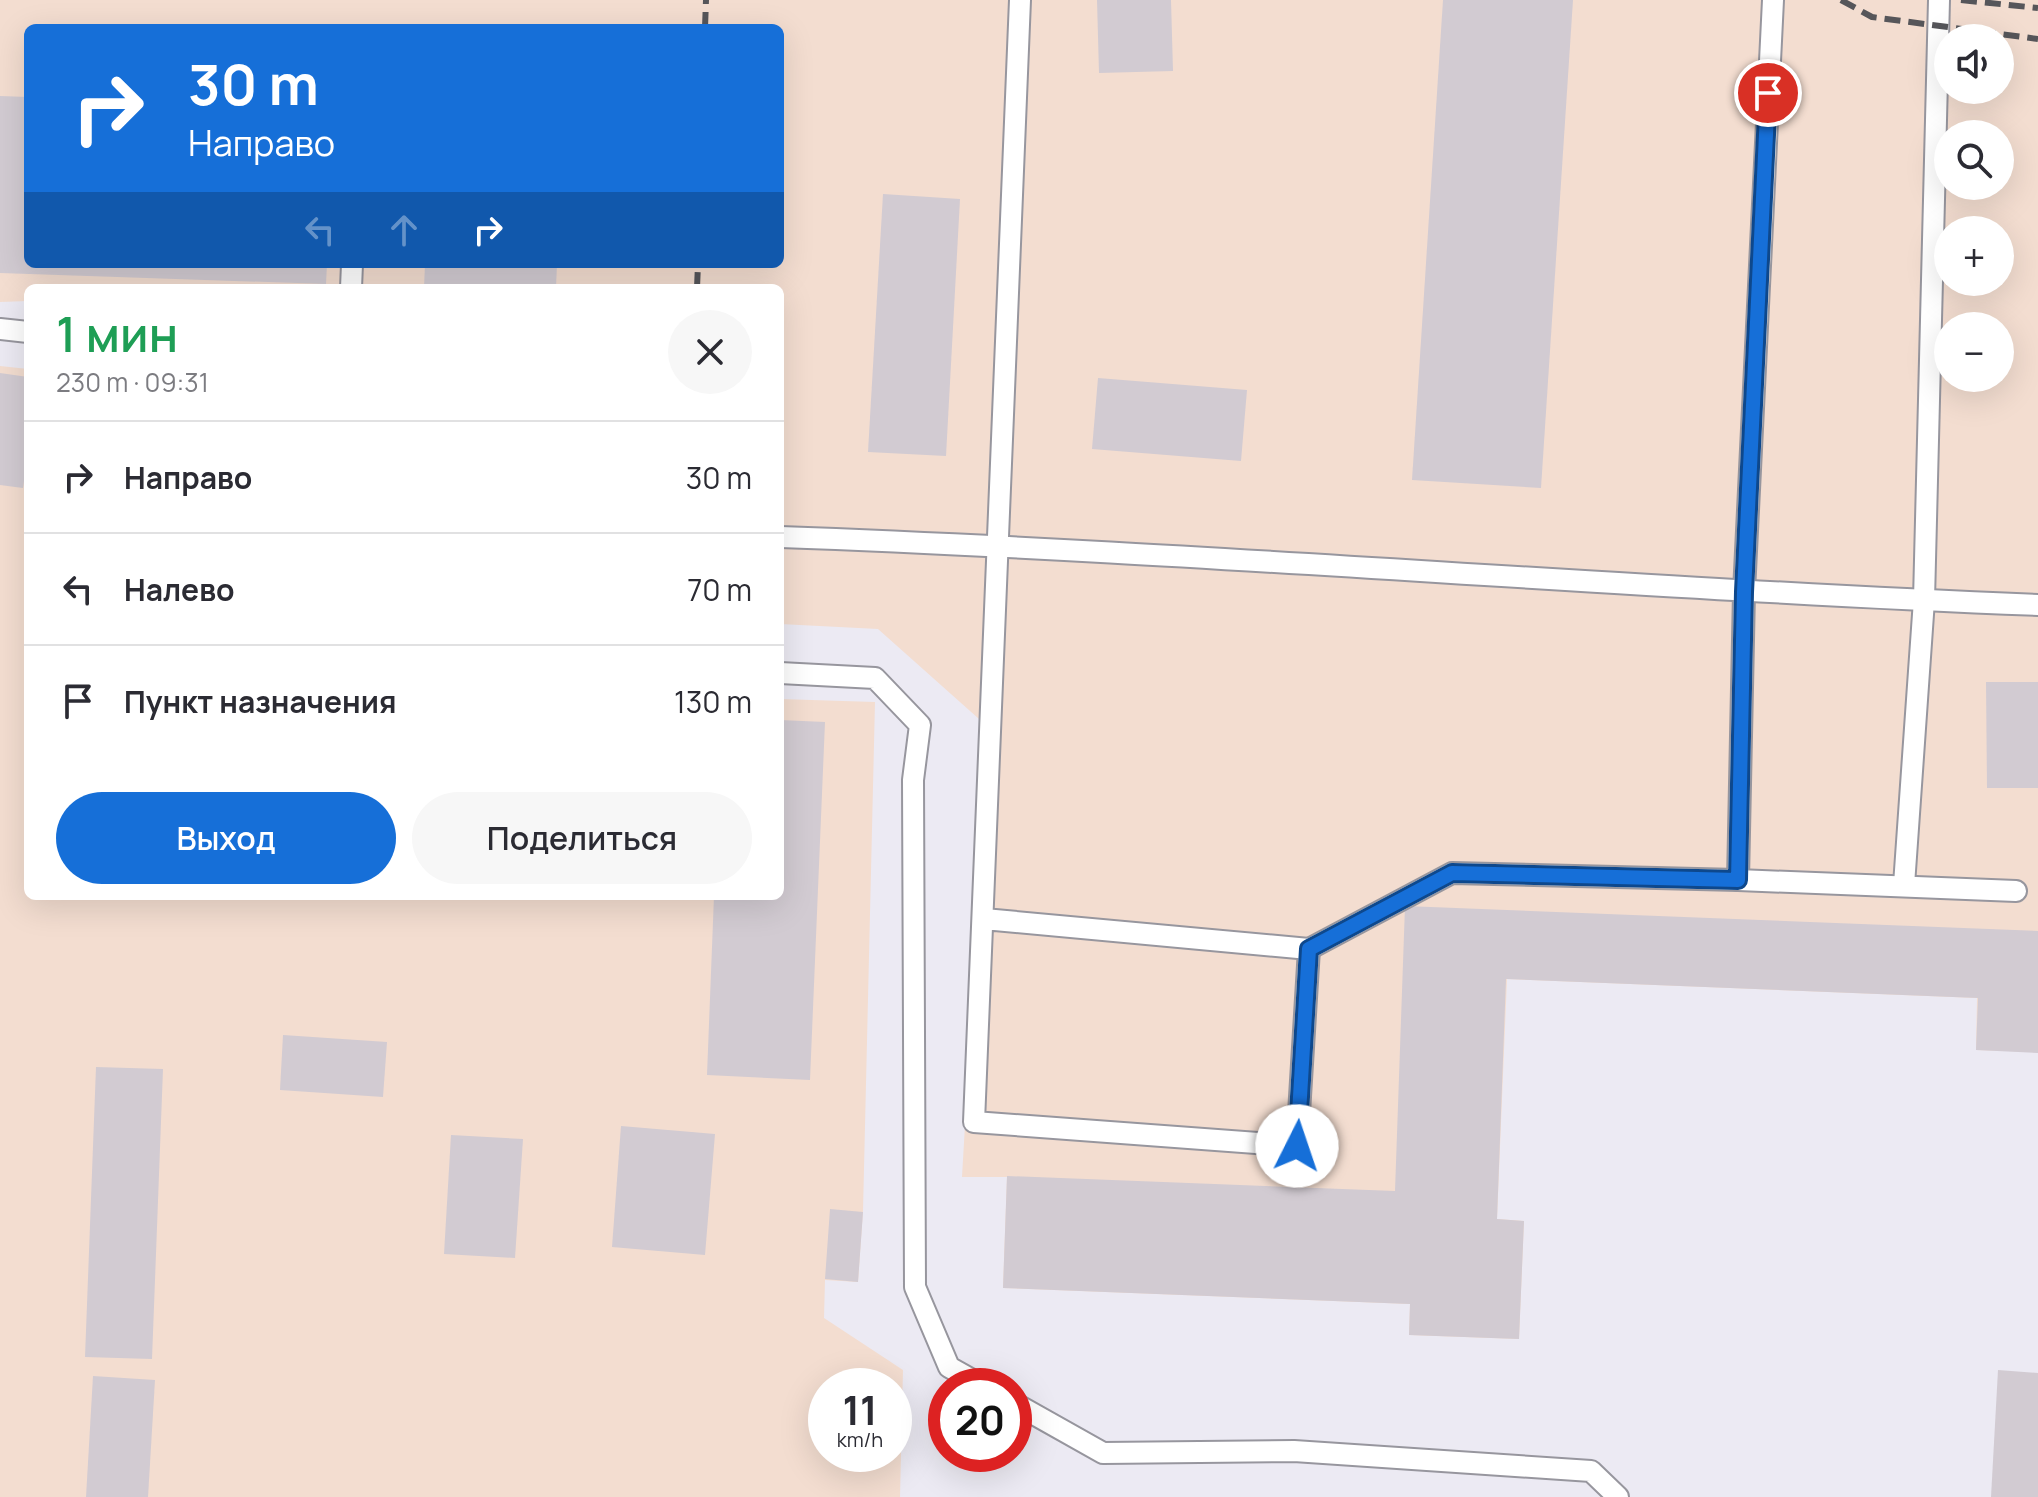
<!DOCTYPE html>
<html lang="ru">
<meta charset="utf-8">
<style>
body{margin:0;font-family:Manrope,sans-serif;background:#f7f7f7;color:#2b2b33;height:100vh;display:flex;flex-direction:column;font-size:30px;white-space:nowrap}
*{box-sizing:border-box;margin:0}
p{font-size:26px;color:#7c7c81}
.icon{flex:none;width:44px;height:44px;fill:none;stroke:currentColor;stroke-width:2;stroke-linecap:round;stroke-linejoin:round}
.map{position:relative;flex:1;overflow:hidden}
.panel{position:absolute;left:24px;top:284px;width:760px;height:616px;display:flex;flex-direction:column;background:#fff;border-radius:12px;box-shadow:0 8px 32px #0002}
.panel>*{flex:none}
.top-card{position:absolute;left:24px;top:24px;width:760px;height:244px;border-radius:12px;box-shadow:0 8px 32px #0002;background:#166fd8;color:#fff;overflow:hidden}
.tools{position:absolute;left:1934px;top:24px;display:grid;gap:16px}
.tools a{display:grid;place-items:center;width:80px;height:80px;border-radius:50%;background:#fff;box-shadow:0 8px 32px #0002;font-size:40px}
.speed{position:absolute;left:808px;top:1368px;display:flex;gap:16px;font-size:40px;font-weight:700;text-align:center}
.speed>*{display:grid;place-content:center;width:104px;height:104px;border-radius:50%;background:#fff;box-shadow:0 8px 32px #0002;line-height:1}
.speed small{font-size:20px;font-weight:400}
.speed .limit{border:12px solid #d22;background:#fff;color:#111}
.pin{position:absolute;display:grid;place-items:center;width:68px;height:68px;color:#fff;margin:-34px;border:4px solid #fff;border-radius:50%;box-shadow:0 2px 8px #0007}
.me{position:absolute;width:88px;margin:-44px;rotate:4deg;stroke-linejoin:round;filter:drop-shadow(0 0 6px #0008)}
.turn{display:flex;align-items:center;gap:28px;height:168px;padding:0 32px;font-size:36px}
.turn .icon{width:104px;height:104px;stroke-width:2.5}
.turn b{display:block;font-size:56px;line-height:68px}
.lanes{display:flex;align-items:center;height:76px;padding:0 32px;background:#0003;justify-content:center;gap:40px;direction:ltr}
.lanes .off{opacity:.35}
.round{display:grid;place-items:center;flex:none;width:84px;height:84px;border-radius:42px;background:#f7f7f7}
.overview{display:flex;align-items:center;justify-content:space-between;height:136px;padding:0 32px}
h1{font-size:48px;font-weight:600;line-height:60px;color:#1e9e55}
.action{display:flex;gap:16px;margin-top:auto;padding:16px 32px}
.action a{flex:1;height:92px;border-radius:48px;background:#166fd8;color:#fff;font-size:32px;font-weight:600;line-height:92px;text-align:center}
.action a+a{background:#f7f7f7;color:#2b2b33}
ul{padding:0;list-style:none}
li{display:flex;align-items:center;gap:24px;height:112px;padding:0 32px;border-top:2px solid #e1e1e2}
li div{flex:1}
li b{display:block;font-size:30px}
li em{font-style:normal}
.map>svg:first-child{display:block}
.industrial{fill:#f3ddd0;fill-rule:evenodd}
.building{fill:#d2cbd2}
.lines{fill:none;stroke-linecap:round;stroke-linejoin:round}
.lane-casing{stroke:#97969e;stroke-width:24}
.lane{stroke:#fff;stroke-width:20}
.rail{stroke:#56565a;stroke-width:6;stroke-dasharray:16 8;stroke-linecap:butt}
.route-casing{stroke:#0e488c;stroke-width:20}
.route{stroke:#166fd8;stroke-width:14}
</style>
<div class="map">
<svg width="2038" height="1497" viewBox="0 0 2038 1497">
<rect width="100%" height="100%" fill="#eceaf3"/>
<g class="industrial">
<path d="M 0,0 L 2038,0 L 2038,1052 L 1976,1050 L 1977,998 L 1507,979 L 1497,1219 L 1524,1221 L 1519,1339 L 1409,1335 L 1410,1304 L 1003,1288 L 1007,1177 L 962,1177 L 988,727 L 878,629 L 780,624 L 780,288 L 28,288 L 28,301 L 0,302 ZM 28,28 L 780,28 L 780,264 L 28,264 ZM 1948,38 L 2000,38 L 2000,90 L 1948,90 ZM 1948,134 L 2000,134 L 2000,186 L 1948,186 ZM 1948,230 L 2000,230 L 2000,282 L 1948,282 ZM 1948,326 L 2000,326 L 2000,378 L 1948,378 Z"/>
<path d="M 0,366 L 28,369 L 28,896 L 780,896 L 780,699 L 875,702 L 863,1211 L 858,1282 L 825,1280 L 824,1318 L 903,1370 L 900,1497 L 0,1497 ZM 826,1386 L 894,1386 L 894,1454 L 826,1454 Z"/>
</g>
<g class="building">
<polygon points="1097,0 1171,0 1173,71 1099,73"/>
<polygon points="1443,0 1573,0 1541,488 1412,480"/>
<polygon points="0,96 28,97 28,264 327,264 326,284 0,273"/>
<polygon points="883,194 960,199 946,456 868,452"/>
<polygon points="425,264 557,264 556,288 424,288"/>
<polygon points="0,373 28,377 28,454 23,488 0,485"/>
<polygon points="1098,378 1247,390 1241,461 1092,449"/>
<polygon points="1986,682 2038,682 2038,788 1987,788"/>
<polygon points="780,720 825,722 810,1080 707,1075 714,896 780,896"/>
<polygon points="1405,906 2038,931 2038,1053 1976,1050 1978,998 1506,979 1497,1219 1524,1221 1519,1339 1409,1335 1410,1304 1003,1288 1007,1176 1395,1191"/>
<polygon points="283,1035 387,1042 383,1097 280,1090"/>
<polygon points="96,1067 163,1069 152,1359 85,1357"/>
<polygon points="621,1126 715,1134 705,1255 612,1247"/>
<polygon points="451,1135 523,1139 515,1258 444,1254"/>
<polygon points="830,1209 863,1212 858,1282 825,1279"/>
<polygon points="1998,1370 2038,1373 2038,1497 1991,1497"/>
<polygon points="93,1376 155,1380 148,1497 86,1497"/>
</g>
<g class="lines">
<g class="lane-casing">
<g id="lane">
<polyline points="351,288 352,264"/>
<polyline points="0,329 28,332"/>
<path d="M 780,537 C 1200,552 1618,588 2038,605"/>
<polyline points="780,673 875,678 920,725 913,780 915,1287 949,1367 983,1386"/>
<polyline points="1738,880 1744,592 1773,0"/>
<polyline points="1904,885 1924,600 1939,0"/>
<path d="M 984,919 L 1309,949 L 1297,1146 L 974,1122 C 991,748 1007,374 1020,0"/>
<polyline points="1309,949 1452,873 1738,880 2016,891"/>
<polyline points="1014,1403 1103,1453 1294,1451 1591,1471 1618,1497"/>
</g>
</g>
<use href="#lane" class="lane"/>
<g class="rail">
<polyline points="1841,0 1872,17 2038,39"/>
<polyline points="1961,0 2038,8"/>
<polyline points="705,28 706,0"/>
<polyline points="697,288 698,264"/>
</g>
</g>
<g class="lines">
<g class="route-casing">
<polyline id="route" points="1297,1146 1309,949 1452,873 1738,880 1744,592 1768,93"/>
</g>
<use href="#route" class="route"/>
</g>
</svg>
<div class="tools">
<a><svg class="icon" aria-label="sound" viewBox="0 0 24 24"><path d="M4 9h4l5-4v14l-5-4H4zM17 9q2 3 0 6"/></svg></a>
<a><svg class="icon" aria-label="search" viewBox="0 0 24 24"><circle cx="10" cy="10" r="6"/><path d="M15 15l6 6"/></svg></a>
<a>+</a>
<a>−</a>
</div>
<div class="speed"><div>11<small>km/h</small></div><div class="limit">20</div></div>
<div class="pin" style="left:1768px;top:93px;background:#d93025"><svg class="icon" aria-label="arrive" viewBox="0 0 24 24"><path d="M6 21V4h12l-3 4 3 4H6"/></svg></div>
<svg class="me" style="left:1297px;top:1146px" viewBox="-20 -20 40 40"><circle r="19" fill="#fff"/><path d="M0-13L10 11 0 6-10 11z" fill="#166fd8"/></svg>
<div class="top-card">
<div class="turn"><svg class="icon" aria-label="right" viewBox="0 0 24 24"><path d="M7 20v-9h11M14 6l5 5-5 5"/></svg><div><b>30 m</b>Направо</div></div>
<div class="lanes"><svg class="icon off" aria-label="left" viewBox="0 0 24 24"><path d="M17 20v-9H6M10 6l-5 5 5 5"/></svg><svg class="icon off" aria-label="ahead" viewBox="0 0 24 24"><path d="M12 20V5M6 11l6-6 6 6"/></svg><svg class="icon" aria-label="right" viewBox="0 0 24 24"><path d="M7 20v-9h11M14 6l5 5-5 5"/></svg></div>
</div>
<section class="panel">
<div class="overview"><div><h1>1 мин</h1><p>230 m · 09:31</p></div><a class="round"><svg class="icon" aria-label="close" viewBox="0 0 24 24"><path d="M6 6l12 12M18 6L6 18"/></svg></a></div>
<ul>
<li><svg class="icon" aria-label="right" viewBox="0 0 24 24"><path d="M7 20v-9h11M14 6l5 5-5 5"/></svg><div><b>Направо</b></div><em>30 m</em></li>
<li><svg class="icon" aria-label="left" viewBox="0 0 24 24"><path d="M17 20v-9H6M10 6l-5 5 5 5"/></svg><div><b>Налево</b></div><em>70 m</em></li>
<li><svg class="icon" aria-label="arrive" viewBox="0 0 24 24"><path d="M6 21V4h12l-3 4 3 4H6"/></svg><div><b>Пункт назначения</b></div><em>130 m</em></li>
</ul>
<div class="action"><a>Выход</a><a>Поделиться</a></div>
</section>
</div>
